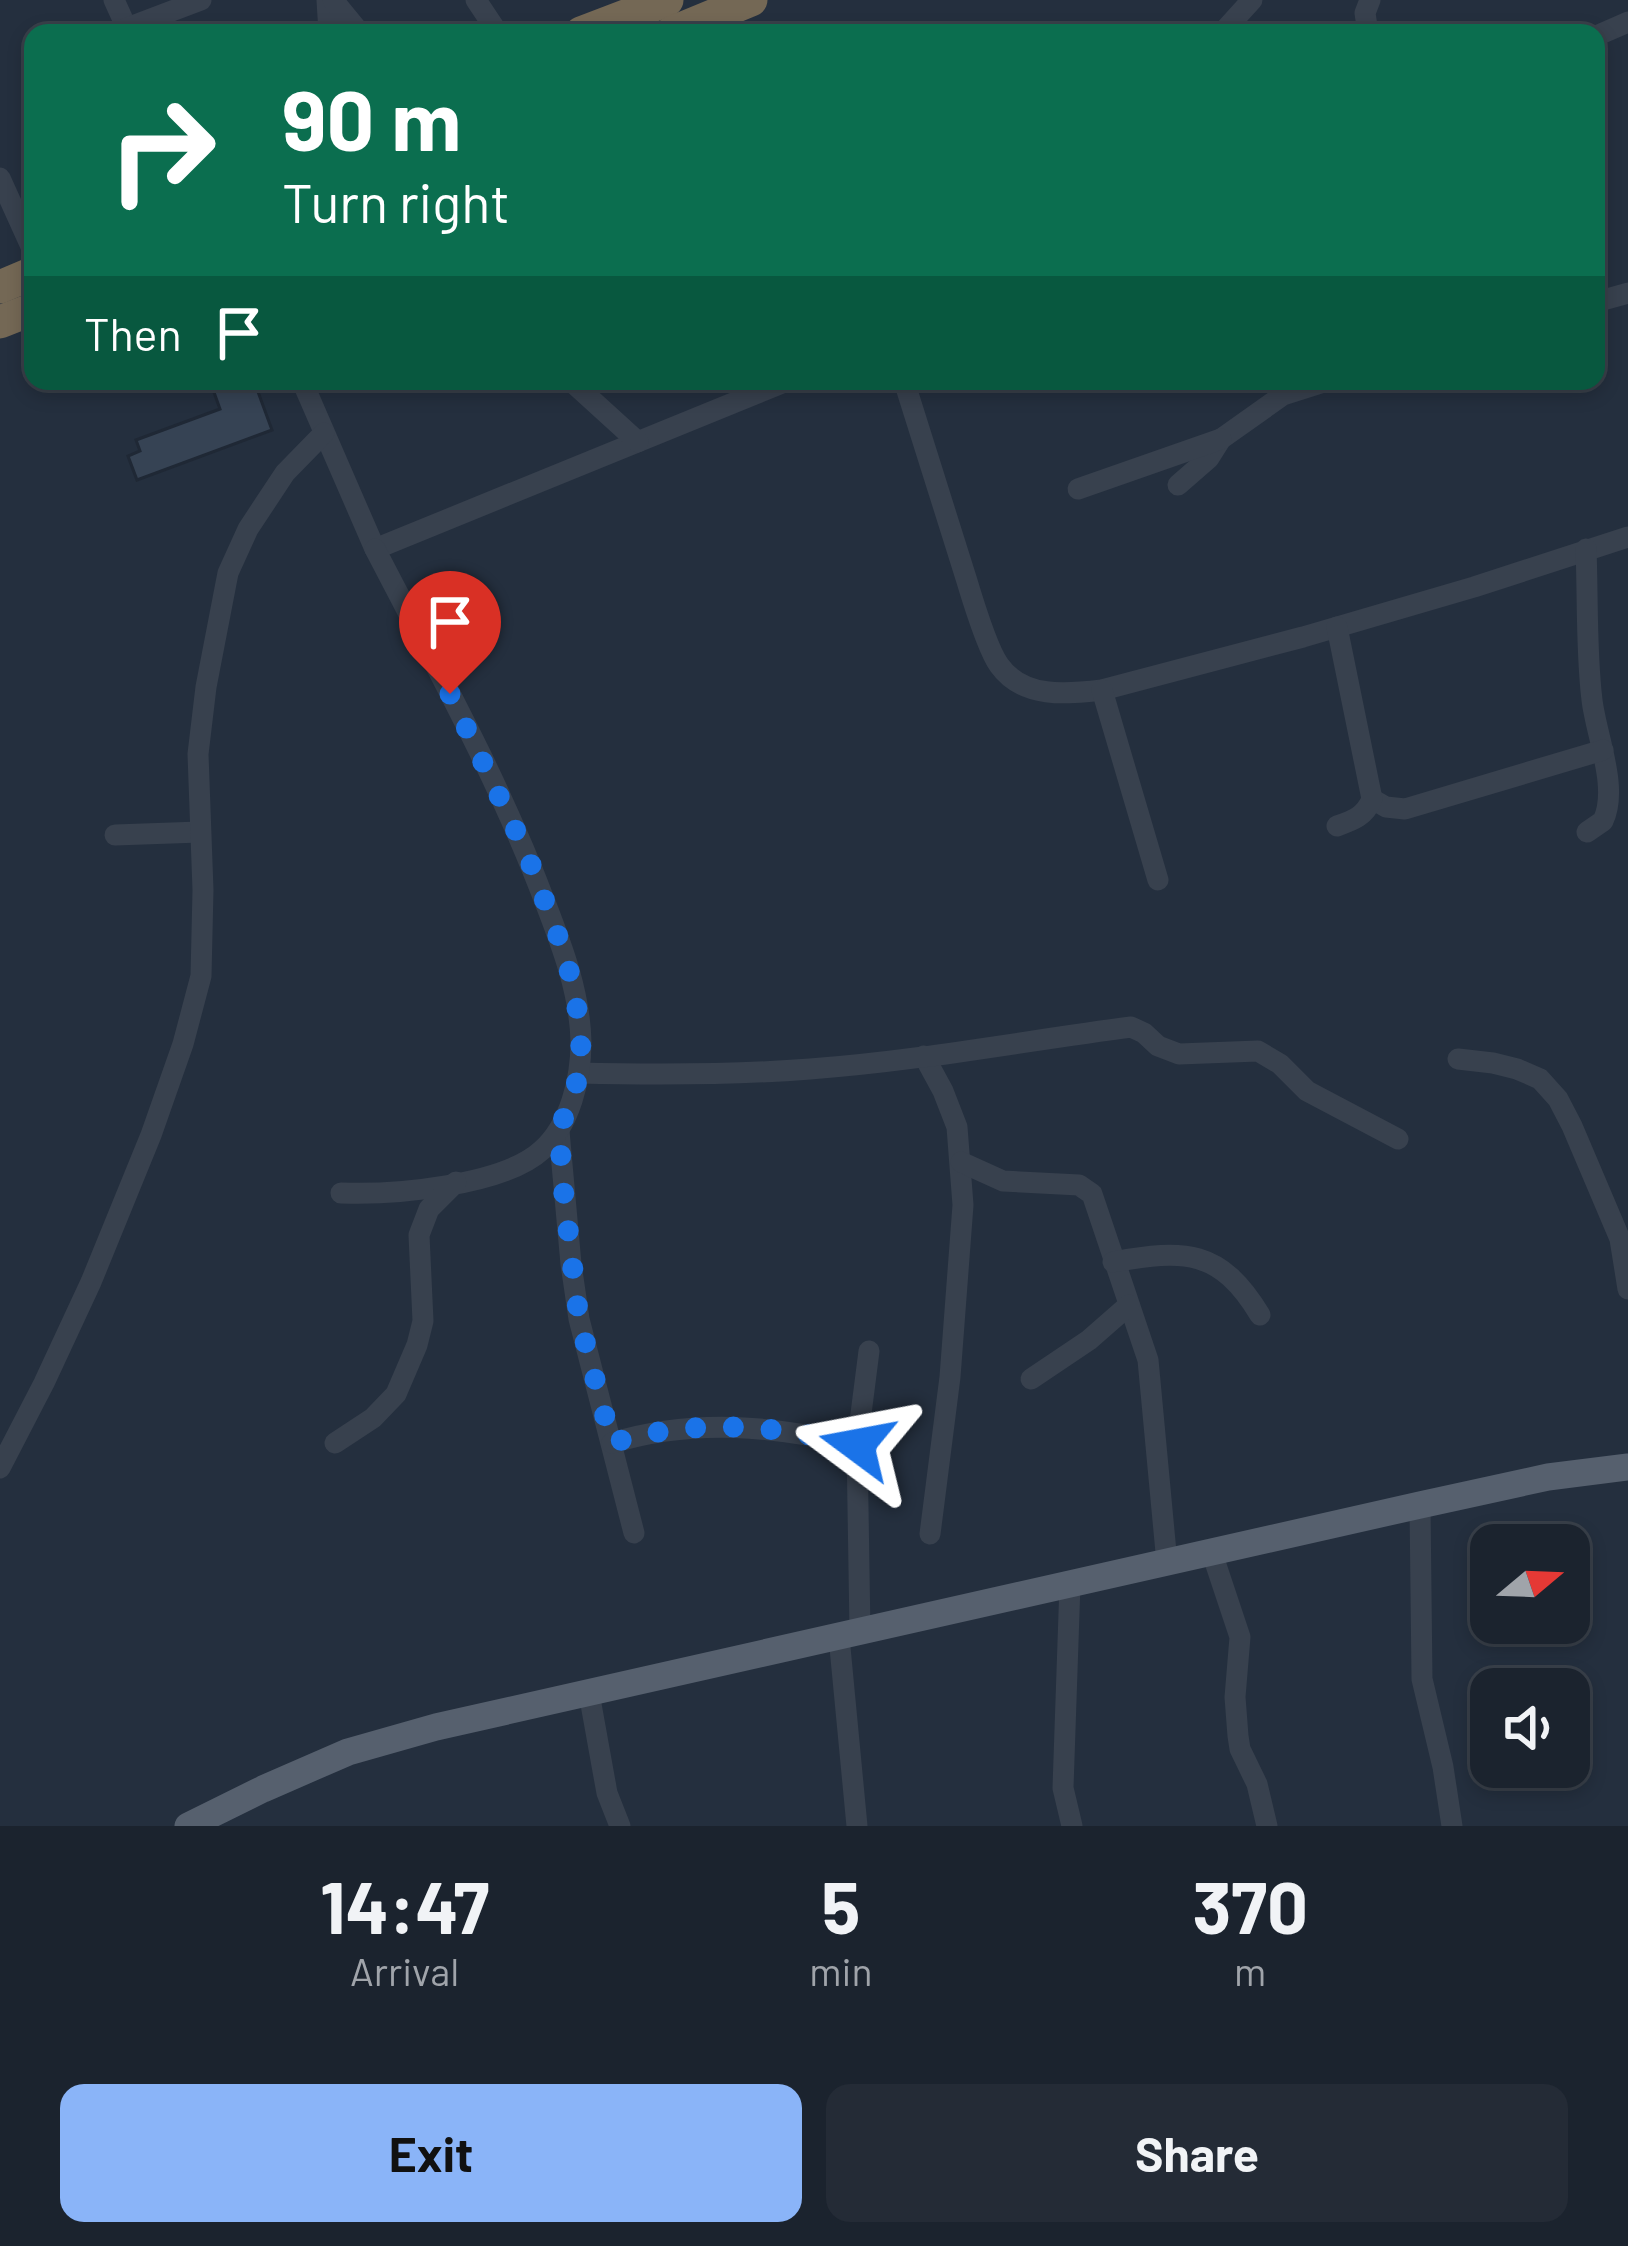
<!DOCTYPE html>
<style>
body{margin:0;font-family:Barlow,sans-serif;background:#242b36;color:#f1f3f6;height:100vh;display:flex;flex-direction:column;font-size:45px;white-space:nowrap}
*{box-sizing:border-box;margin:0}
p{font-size:39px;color:#a0a4aa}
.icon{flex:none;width:66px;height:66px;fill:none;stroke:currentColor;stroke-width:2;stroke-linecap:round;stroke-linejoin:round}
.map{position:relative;height:1826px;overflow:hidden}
.drawer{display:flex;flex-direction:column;background:#1b232e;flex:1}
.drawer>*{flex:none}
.banner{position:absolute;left:24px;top:24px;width:1581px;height:366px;border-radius:24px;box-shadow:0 6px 18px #0003,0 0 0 3px #39404a;background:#0b6e4f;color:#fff;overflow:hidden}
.needle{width:78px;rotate:71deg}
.fabs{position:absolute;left:1470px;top:1524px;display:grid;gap:24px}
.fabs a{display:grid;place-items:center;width:120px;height:120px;border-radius:24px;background:#1b232e;box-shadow:0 6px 18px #0003,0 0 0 3px #39404a;font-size:60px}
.pin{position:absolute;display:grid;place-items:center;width:102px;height:102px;color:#fff;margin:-123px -51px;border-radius:50% 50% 50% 0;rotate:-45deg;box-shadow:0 0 12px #0007}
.pin .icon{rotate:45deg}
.me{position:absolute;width:132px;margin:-66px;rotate:283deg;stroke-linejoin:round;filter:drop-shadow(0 0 9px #0008)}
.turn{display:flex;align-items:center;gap:42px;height:252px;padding:0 60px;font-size:54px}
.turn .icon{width:156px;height:156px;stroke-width:2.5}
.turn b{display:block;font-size:84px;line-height:102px}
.then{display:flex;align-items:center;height:114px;padding:0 60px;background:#0003;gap:24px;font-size:45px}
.eta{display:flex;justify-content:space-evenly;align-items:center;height:204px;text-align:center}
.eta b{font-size:72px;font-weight:700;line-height:84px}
.primary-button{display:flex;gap:24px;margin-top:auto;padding:24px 60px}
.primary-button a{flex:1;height:138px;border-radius:24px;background:#8ab4f8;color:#111;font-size:48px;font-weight:700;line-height:138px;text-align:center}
.primary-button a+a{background:#242b36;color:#f1f3f6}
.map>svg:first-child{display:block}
.building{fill:#364354;stroke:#1f2835;stroke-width:3}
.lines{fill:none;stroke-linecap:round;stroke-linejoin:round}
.minor{stroke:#38414e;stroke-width:21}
.major{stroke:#56606e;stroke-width:27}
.highway{stroke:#746855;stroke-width:33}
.route{stroke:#1a73e8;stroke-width:21;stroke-dasharray:0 37.8}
</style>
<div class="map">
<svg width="1628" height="1826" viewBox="0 0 1628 1826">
<rect width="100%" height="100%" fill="#242f3e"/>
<polygon class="building" points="210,381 254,381 272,430 137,480 128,456 140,451 136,440 220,409"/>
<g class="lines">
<g class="minor">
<polyline points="114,0 129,33"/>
<polyline points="327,0 329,33"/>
<polyline points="333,0 360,33"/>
<polyline points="476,0 498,33"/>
<polyline points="127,28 201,0"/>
<polyline points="1222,33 1252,0"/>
<polyline points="1368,33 1365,13 1370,0"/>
<polyline points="1596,36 1628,22"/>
<polyline points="0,178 33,251"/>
<polyline points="1596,302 1628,293"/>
<polyline points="302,381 375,549 787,381"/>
<polyline points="571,381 638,442"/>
<path d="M 904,381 C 925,447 945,512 966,578 C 972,598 988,650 999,665 C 1023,699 1067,694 1102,690 L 1303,637 L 1474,587 L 1628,537"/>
<polyline points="1178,485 1209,458 1221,439 1283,395 1327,381"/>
<polyline points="1078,489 1221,439"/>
<path d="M 1586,549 C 1588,599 1586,651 1592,700 C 1596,735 1619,788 1603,821 L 1587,832"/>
<polyline points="1102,690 1158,880"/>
<polyline points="1372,799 1386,807 1405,809 1603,750"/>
<path d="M 1337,826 C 1354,820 1365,816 1372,799 L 1337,627"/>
<polyline points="115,835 200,832"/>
<polyline points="924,1056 943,1091 957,1127 963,1205 950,1377 930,1534"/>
<polyline points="1458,1059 1493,1063 1517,1069 1540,1079 1558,1099 1572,1126 1620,1239 1628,1289"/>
<path d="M 579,1073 C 657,1075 733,1075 810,1069 C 918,1061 1024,1041 1131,1027 L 1144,1033 L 1158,1046 L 1179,1054 L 1258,1051 L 1280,1064 L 1307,1091 L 1398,1139"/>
<polyline points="559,1131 571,1264 579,1319 634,1533"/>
<polyline points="961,1162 1003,1181 1079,1185 1092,1194 1148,1360 1167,1563"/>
<path d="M 341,1193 C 393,1195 503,1186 542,1150 C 570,1125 581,1079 581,1042 C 580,993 562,946 545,902 C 499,780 435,665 375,549"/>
<path d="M 1113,1262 C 1185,1249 1220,1249 1260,1315"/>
<polyline points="1031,1379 1089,1340 1129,1305"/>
<polyline points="335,1443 373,1418 396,1394 417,1345 423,1321 419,1235 429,1209 456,1182"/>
<path d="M 612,1443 C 694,1418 775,1426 857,1445"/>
<polyline points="0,1468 44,1383 91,1282 151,1135 183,1044 201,976 203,890 198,754 206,687 228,573 248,529 285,473 324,433"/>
<polyline points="1420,1505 1422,1679 1443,1767 1452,1826"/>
<polyline points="1212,1553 1240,1637 1235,1697 1238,1736 1240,1749 1257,1784 1267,1826"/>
<polyline points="1070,1584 1063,1788 1072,1826"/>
<polyline points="860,1632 857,1445 869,1351"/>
<polyline points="839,1637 857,1826"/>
<polyline points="589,1693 607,1793 620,1826"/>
</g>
<polyline class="major" points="188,1826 263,1789 348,1752 436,1727 1420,1505 1548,1477 1628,1467"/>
<g class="highway">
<polyline points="581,33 667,0"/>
<polyline points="671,33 751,0"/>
<polyline points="0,287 33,273"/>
<polyline points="0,322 33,309"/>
</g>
</g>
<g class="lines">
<path class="route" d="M 450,694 L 527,854 L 566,957 L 576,1001 L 581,1039 L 580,1073 L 559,1131 L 564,1196 L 579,1319 L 612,1443 C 693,1418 775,1425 857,1445"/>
</g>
</svg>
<div class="fabs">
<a><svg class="needle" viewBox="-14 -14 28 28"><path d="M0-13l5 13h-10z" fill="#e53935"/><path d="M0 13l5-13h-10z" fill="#a0a4aa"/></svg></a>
<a><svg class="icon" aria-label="sound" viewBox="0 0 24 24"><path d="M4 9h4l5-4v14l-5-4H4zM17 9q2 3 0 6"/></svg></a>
</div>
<div class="pin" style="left:450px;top:694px;background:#d93025"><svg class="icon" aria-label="arrive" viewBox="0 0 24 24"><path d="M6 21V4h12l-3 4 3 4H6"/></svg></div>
<svg class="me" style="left:857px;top:1445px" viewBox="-20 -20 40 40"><path d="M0-17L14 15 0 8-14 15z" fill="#1a73e8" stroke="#fff" stroke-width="4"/></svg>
<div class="banner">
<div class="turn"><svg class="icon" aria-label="right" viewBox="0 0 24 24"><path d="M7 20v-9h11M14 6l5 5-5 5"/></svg><div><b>90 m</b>Turn right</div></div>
<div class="then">Then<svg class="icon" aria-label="arrive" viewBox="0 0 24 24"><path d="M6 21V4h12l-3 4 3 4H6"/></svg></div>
</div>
</div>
<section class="drawer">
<div class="eta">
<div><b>14:47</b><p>Arrival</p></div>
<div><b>5</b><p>min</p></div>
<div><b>370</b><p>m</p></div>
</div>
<div class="primary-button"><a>Exit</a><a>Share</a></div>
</section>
